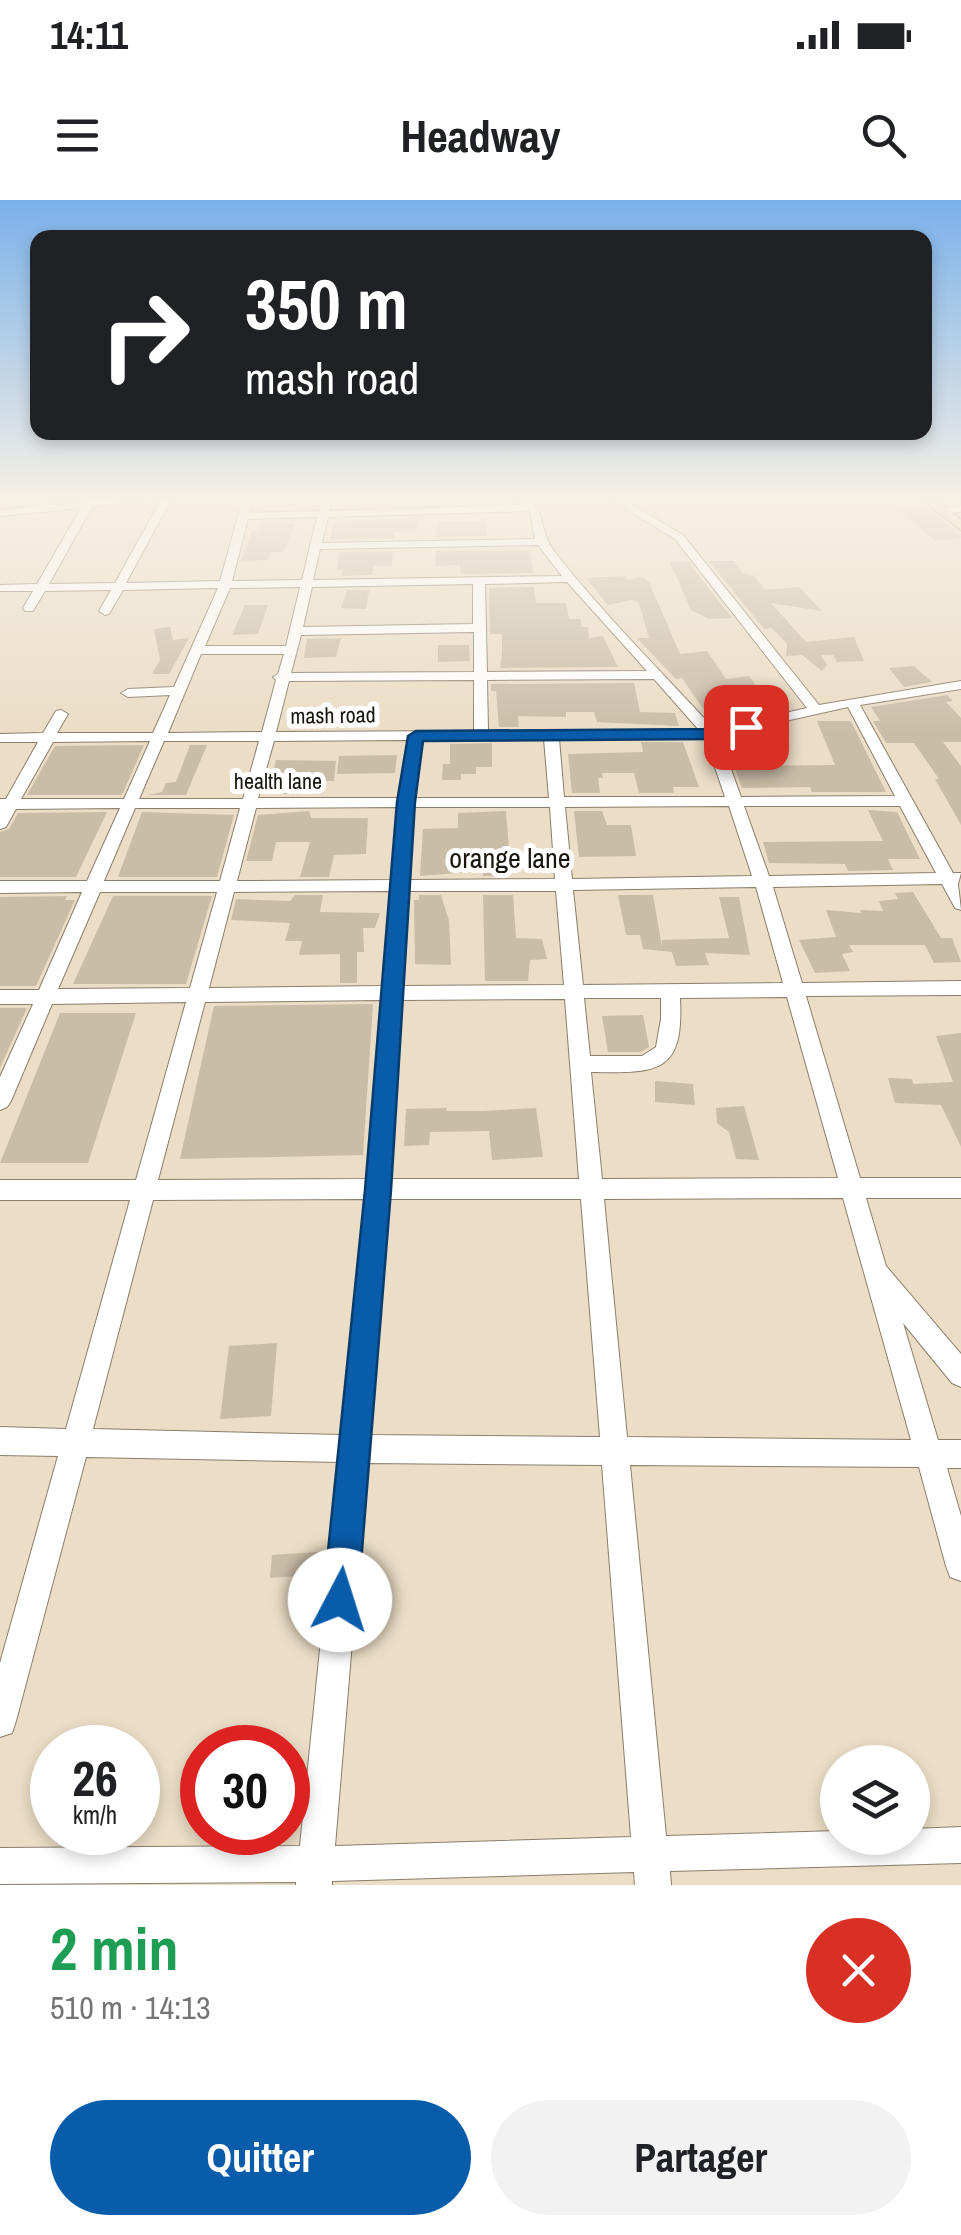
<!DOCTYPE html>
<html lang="fr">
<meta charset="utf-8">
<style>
body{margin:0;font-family:"Archivo Narrow",sans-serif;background:#f2f2f2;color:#202124;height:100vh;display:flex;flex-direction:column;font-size:38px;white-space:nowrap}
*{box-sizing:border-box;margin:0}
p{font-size:32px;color:#757577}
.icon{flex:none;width:55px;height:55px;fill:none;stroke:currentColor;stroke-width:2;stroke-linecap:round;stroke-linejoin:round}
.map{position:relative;height:1685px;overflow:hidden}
.panel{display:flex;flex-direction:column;background:#fff;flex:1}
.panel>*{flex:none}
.hud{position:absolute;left:30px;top:30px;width:902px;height:210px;border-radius:20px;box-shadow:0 5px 15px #0003;background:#202124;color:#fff;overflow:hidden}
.tools{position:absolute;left:820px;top:1545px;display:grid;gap:20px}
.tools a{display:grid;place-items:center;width:110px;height:110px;border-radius:50%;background:#fff;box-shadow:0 5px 15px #0003;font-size:50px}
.speed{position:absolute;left:30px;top:1525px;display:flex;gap:20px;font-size:50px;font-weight:700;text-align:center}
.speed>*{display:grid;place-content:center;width:130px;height:130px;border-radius:50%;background:#fff;box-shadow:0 5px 15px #0003;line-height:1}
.speed small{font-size:25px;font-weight:400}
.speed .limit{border:15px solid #d22;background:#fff;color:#111}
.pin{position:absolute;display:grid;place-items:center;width:85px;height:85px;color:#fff;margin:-42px;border-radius:20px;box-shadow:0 5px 15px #0006}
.me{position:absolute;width:110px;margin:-55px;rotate:5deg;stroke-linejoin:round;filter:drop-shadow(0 0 8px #0008)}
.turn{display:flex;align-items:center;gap:35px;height:210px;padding:0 50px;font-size:45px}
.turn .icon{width:130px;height:130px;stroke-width:2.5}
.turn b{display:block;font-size:70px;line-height:85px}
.round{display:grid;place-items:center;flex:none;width:105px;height:105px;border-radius:52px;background:#f2f2f2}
.overview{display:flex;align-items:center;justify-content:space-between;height:170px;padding:0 50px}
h1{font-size:60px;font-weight:700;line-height:75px;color:#1e9e55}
.primary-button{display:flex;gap:20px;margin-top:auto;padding:20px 50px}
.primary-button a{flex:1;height:115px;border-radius:60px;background:#095caa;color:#fff;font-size:40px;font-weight:700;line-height:115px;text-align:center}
.primary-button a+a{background:#f2f2f2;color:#202124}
.status{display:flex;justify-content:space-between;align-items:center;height:70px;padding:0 50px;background:#fff;direction:ltr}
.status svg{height:28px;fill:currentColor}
header{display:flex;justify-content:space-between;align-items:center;height:130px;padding:0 50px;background:#fff;font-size:45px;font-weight:700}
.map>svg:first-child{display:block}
.building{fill:#cabda7}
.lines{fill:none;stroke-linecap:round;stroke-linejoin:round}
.minor-casing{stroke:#8b7e6a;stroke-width:2}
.major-casing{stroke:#a0804a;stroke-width:3}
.minor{fill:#fff;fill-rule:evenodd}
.major{fill:#f1d6a6;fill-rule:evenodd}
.route{fill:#095caa;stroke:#063c6e;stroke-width:2.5}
.labels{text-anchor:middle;stroke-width:10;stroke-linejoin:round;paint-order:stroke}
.far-street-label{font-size:22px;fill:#1a150d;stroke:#fff}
.street-label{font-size:28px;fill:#1a150d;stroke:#fff}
</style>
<div class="status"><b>14:11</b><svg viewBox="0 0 49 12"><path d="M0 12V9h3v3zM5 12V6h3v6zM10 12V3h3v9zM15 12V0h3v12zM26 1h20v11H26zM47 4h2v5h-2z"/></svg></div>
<header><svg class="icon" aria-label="menu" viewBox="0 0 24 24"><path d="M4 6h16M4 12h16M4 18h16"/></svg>Headway<svg class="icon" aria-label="search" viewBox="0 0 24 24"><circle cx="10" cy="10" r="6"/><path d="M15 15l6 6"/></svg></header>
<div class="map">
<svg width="961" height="1685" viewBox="0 0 961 1685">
<rect width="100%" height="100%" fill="#ebddc6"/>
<g class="building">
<polygon points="922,304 961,334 961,339 935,341 892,306"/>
<polygon points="418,318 416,332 394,332 394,338 330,339 334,321"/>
<polygon points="437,321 485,321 487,336 436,337"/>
<polygon points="261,324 295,324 283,352 270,352 268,360 241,361 252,330 259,330"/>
<polygon points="393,351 392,366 374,366 372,375 341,376 343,370 337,370 339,352"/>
<polygon points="436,351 530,351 533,373 461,374 460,365 435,366"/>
<polygon points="709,361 734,361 742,373 753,375 765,390 799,387 822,411 771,403 806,442 854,437 864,461 837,462 833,455 821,455 827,465 822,471 802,455 786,456 787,444 772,428 764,429"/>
<polygon points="670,362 688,362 732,418 709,419 691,410"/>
<polygon points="625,376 627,380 642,377 649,382 680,454 707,451 726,479 749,476 773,508 749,510 752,515 710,519 682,478 676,479 637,438 649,438 639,403 632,400 608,405 586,378"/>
<polygon points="534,387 536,403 566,403 569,419 580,419 582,427 588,427 589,438 603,436 618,467 491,468 500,468 502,452 502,434 490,434 489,388"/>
<polygon points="347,390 369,390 366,409 341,408"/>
<polygon points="245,405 268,405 258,434 232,435"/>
<polygon points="170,427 173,440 189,438 169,474 152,474 160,460 154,429"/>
<polygon points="341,438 336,457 304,458 307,439"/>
<polygon points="438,445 469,445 470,461 438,462"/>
<polygon points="914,466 932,482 904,487 889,468"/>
<polygon points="634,483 640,512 675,513 679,526 597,522 594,512 566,512 566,517 518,516 519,527 499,527 496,491 491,491 491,484"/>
<polygon points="947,495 953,501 946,502 961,518 961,542 943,542 961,566 961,625 935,579 939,579 914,543 886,543 873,521 880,521 871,507"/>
<polygon points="817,521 851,521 886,592 812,592 810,587 742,588 734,566 835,565"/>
<polygon points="641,542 683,542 699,587 673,587 674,593 639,593 634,573 602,573 603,578 598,578 600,593 572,593 568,554 643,552"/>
<polygon points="492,543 492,567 476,567 476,574 461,574 461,580 442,580 443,564 450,564 450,544"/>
<polygon points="144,545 122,595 27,595 55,546"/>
<polygon points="190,545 207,545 186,595 148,595 162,592 166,583 176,582"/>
<polygon points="397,555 395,573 337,574 339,556"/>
<polygon points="276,560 336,561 334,581 313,581 312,594 269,594"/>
<polygon points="868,610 897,612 920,659 888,659 893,670 848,671 845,664 769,663 763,642 883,641"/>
<polygon points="309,611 311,618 368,618 366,654 334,655 329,677 300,677 310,642 276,642 272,661 246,661 258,615"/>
<polygon points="506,611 511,676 483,676 483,671 420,676 423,629 458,628 458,613"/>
<polygon points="574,611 602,611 607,625 631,625 636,656 579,657"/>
<polygon points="107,612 76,677 0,677 0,632 9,629 18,613"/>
<polygon points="142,612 234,615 217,677 118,677"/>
<polygon points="913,692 941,738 952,738 961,762 934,763 925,745 849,745 853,752 842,754 850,771 815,773 799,740 836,737 826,710 861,713 860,710 883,711 879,701 898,699 895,693"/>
<polygon points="295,695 323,695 320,712 380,713 375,728 363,728 364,752 357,752 357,783 340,783 340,754 299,755 302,741 285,741 290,723 231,720 236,699 290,701"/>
<polygon points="419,695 441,695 449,721 451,765 415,764 414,700 419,700"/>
<polygon points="483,695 513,695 516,738 542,739 547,759 530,760 528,781 485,781"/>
<polygon points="618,695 653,695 662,747 662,740 729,738 719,697 739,697 750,755 705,753 709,765 676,766 672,752 643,749 640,735 626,735"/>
<polygon points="67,696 65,700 75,700 36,786 0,786 0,697"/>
<polygon points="113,696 212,696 186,784 73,784"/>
<polygon points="373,804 363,955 180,959 214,806"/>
<polygon points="0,808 27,808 0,868"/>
<polygon points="60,813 136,813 88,963 0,963"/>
<polygon points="643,815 649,847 641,852 608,852 602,816"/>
<polygon points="961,833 961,947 941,905 895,903 888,878 912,879 913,884 953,882 936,836"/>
<polygon points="655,881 693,884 695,905 655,902"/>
<polygon points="744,906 759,960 736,959 729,932 717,923 716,908"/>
<polygon points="447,908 446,911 483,911 536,908 543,957 492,960 489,931 430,932 429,945 404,946 406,909"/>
<polygon points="277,1143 271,1216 220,1219 229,1146"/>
<polygon points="317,1352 315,1375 270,1378 272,1355"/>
</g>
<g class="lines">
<g class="minor-casing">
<g id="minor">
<path d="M 87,298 L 155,298 L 92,307 L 49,384 L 115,383 L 162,298 L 172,298 L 126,383 L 220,381 L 243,298 L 253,298 L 249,313 L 319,311 L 322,298 L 332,298 L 329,311 L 524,305 L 516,298 L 528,298 C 546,312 540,334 554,351 C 603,414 660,470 714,529 L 807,508 L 675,339 L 608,298 L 620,298 L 683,335 L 819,505 L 961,481 L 961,489 L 860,505 L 953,673 L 961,673 L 958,684 L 961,710 L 955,708 L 942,684 L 773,687 L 802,783 L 961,781 L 961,795 L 806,796 L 860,978 L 961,978 L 961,998 L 866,998 L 886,1066 L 961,1154 L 961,1187 L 952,1183 L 903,1123 L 938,1240 L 961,1240 L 961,1268 L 947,1268 L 961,1316 L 961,1381 L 950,1377 L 946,1366 L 919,1267 L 630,1265 L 666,1636 L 838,1631 L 838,1638 L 912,1638 L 912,1629 L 961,1627 L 961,1663 L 670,1671 L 671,1685 L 635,1685 L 634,1672 L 332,1681 L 332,1685 L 296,1685 L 296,1682 L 0,1684 L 0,1648 L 300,1646 L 339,1262 L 86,1257 L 16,1521 L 12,1533 L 0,1537 L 0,1463 L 58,1256 L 0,1255 L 0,1227 L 66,1229 L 130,1000 L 0,1000 L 0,980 L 136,980 L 186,802 L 52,804 L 11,901 L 7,907 L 0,910 L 0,877 L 33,804 L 0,804 L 0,790 L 39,790 L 82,692 L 0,693 L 0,681 L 87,681 L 120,608 L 16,609 L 6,627 L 0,629 L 0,599 L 6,599 L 38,542 L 0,542 L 0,534 L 43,533 L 56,511 L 61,510 L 68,514 L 57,533 L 153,533 L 170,495 L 128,497 L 121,493 L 128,489 L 174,487 L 218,388 L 123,390 L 109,414 L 105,415 L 99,411 L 111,390 L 45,391 L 33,411 L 25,411 L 23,408 L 33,391 L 0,391 L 0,385 L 37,384 L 81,308 L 0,316 L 0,310 L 85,302 ZM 530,311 L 535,339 L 322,343 L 328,317 ZM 317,317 L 302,380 L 232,381 L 248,319 ZM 538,345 L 562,376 L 313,380 L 320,349 ZM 567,382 L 647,471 L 487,472 L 485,384 ZM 473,384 L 473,424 L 303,427 L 312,387 ZM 300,387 L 286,446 L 205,446 L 230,388 ZM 474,432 L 474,472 L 291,473 L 301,435 ZM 201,454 L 284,454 L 278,474 L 273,477 L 276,480 L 262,532 L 168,533 ZM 654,479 L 699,530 L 488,531 L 487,480 ZM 474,480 L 474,531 L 276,532 L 289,481 ZM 848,507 L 895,596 L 741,597 L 719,536 ZM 705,538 L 725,597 L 564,597 L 559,539 ZM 544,539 L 549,598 L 414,598 L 423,540 ZM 408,540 L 399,598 L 258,598 L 274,541 ZM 150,541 L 124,599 L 21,599 L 53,542 ZM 164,541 L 259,541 L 243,599 L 139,599 ZM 729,606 L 752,676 L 572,679 L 565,607 ZM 744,606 L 900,606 L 936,673 L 769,676 ZM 398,607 L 392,680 L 237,681 L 256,608 ZM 413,607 L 550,607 L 555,679 L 409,680 ZM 135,608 L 240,608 L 220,681 L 104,681 ZM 756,687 L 783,783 L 583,785 L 573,690 ZM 391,691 L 383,786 L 209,788 L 234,692 ZM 408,691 L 556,691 L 564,785 L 402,786 ZM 100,692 L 217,692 L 190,788 L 58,789 ZM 787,797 L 838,978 L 602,979 L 591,872 C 658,873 684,874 680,798 ZM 584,798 L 661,798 L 661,819 L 656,847 L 642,856 L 590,856 ZM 565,799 L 579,979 L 390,979 L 401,800 ZM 382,800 L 367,979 L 158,980 L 205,802 ZM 843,998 L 911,1240 L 627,1237 L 604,999 ZM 366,999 L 342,1235 L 93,1229 L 153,1000 ZM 389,999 L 581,999 L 600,1237 L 369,1235 ZM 367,1263 L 602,1265 L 631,1637 L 335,1646 Z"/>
<polygon points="961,306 961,312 941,313 936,310"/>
</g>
</g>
<g class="major-casing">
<polygon id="major" points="920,298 934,298 961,320 961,330"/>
</g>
<use href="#minor" class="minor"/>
<use href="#major" class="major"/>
</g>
<linearGradient id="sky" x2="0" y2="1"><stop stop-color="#7ab1ea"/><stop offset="0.56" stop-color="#f6f0e5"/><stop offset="1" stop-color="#f6f0e5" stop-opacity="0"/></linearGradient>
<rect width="961" height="534" fill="url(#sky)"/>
<polygon class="route" points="746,522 752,523 752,530 711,539 423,541 415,602 391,990 358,1400 352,1412 340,1417 328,1412 323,1400 365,990 397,602 408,536 416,531 711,529"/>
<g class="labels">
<g class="far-street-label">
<text transform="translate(333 515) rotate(-1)" y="8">mash road</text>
<text x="278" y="589">health lane</text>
</g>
<g class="street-label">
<text x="510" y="668">orange lane</text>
</g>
</g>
</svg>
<div class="tools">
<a><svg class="icon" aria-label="layers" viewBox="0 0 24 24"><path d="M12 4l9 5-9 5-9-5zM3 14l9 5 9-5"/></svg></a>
</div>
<div class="speed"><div>26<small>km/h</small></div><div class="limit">30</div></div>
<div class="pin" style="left:746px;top:527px;background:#d93025"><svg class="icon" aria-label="arrive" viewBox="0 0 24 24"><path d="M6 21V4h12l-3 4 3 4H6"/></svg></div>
<svg class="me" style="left:340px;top:1400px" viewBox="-20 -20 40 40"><circle r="19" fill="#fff"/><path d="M0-13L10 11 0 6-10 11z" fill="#095caa"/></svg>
<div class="hud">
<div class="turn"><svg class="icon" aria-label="right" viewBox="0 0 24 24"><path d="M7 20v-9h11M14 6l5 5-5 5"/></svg><div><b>350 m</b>mash road</div></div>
</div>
</div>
<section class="panel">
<div class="overview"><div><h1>2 min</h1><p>510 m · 14:13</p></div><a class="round" style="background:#d93025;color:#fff"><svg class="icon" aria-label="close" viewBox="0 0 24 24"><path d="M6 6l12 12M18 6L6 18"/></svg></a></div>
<div class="primary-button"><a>Quitter</a><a>Partager</a></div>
</section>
